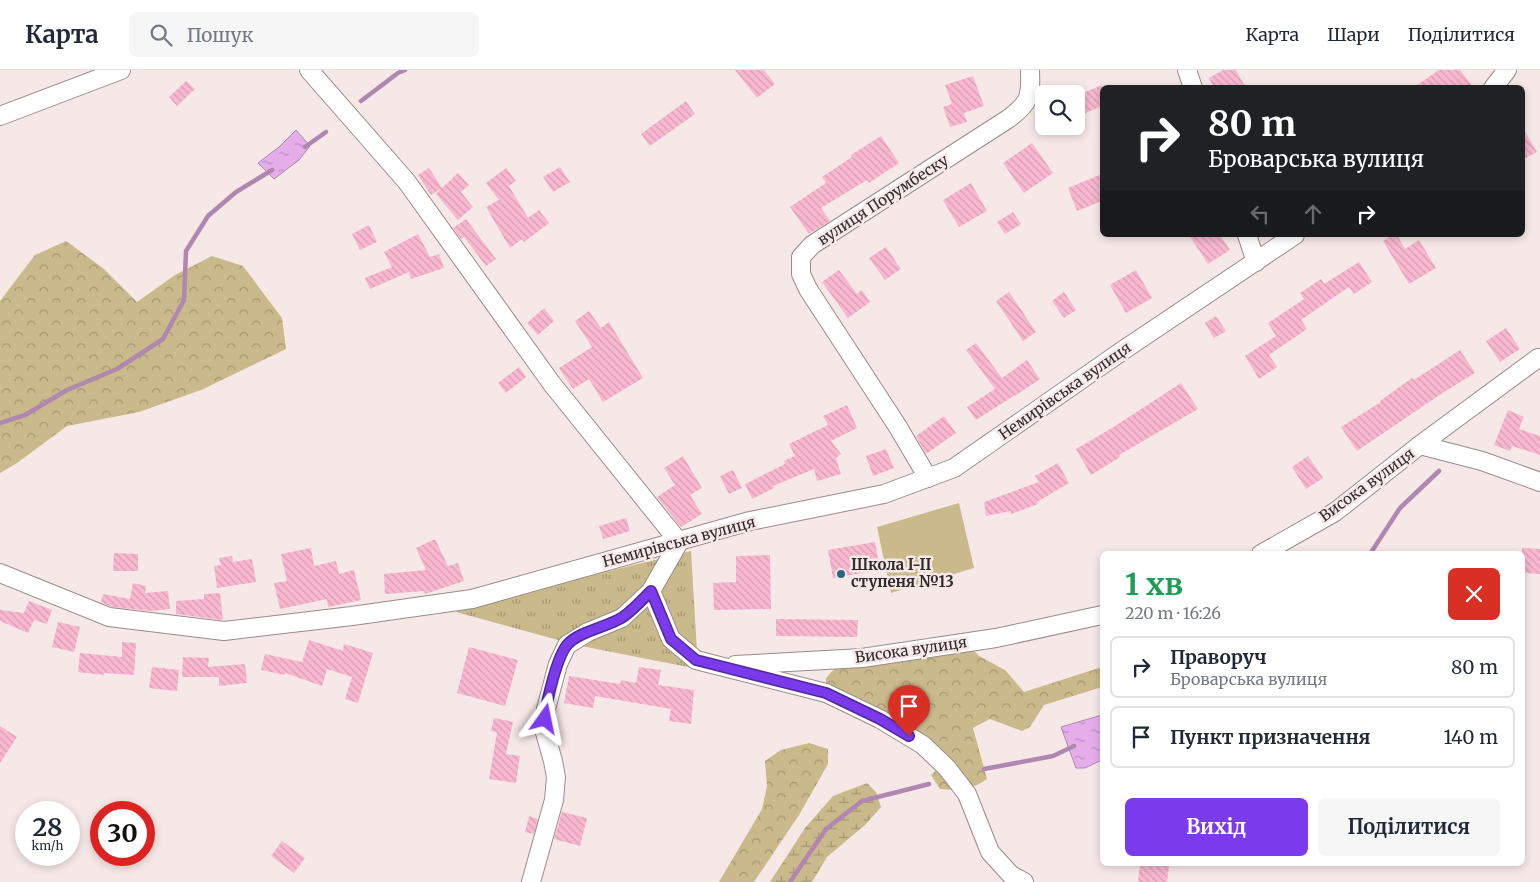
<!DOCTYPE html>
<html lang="uk">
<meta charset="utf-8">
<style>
body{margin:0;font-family:Merriweather,serif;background:#f6f6f7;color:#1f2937;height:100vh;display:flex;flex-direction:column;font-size:19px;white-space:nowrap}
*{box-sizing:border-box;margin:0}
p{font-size:16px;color:#747a83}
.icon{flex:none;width:28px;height:28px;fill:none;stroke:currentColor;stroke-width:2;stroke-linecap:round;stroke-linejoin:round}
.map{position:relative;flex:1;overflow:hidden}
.panel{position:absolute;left:1100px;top:481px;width:425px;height:315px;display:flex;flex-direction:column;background:#fff;border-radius:8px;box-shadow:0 2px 8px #0003}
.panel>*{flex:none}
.top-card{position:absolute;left:1100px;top:15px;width:425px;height:152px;border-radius:8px;box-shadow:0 2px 8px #0003;background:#202124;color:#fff;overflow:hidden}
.tools{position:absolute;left:1035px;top:15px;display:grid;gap:10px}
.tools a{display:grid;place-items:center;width:50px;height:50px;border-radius:8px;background:#fff;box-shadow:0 2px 8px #0003;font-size:25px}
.speed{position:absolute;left:15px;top:731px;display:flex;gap:10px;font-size:25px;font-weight:700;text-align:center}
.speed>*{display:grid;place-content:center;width:65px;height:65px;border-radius:50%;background:#fff;box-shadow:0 2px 8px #0003;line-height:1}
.speed small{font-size:12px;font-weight:400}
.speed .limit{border:8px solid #d22;background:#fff;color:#111}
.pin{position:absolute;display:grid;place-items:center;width:42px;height:42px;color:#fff;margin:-51px -21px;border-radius:50% 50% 50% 0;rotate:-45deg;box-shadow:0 0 5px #0007}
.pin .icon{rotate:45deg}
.me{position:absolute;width:55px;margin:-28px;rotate:12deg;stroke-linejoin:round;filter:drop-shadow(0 0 4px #0008)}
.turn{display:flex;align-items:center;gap:18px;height:105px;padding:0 25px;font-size:22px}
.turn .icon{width:65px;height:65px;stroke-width:2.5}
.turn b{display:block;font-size:35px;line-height:42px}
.lanes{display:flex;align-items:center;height:48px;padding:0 25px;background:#0003;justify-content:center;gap:25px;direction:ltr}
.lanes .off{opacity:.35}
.round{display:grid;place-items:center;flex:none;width:52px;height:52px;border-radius:8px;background:#f6f6f7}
.summary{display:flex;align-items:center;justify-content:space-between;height:85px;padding:0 25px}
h1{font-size:30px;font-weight:700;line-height:38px;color:#1e9e55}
.button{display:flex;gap:10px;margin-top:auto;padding:10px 25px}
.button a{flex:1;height:58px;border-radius:8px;background:#7c3aed;color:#fff;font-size:20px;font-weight:700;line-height:58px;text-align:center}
.button a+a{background:#f6f6f7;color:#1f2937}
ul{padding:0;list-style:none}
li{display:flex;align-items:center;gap:15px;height:62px;margin:0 10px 8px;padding:0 15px;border:2px solid #e0e1e3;border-radius:8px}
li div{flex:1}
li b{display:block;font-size:19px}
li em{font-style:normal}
header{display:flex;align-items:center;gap:30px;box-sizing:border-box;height:70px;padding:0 25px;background:#fff;border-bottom:1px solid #e0e1e3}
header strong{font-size:24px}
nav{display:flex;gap:28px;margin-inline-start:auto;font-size:18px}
.search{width:350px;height:45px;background:#f6f6f7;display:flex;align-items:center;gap:12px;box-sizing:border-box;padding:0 18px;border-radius:8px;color:#747a83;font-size:19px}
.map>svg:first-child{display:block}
.grass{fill:url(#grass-tufts)}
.forest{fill:url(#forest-crowns)}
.wetland{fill:url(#wetland-marsh)}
.park{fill:#cab98a}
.water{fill:url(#water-ripples);stroke:#af87b1}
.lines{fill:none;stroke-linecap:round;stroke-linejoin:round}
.stream{stroke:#af87b1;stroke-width:4.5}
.building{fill:url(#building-back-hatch)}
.minor-casing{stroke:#988c8a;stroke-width:20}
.minor{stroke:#fff;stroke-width:18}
.route-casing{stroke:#51269a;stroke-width:12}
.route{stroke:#7c3aed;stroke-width:9}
.poi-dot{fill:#2b667e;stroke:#f6e8e7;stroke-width:2}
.labels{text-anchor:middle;stroke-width:5;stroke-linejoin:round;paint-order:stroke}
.street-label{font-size:15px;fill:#302b2b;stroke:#f6e8e7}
.poi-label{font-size:15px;font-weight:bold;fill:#302b2b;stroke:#f6e8e7;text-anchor:start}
</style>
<header>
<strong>Карта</strong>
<div class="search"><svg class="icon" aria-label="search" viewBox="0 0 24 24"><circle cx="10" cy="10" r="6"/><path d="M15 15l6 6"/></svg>Пошук</div>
<nav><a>Карта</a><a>Шари</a><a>Поділитися</a></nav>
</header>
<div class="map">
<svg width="1540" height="812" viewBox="0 0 1540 812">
<defs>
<pattern id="grass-tufts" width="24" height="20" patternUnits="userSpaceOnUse" patternTransform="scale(1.25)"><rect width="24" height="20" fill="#cab98a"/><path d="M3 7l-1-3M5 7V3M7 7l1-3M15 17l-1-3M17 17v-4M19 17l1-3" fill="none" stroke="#a49771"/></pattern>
<pattern id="forest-crowns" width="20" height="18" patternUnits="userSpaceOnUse" patternTransform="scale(1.25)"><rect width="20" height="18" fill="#cab98a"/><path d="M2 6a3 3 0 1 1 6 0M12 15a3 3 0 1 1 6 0" fill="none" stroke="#a49771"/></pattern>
<pattern id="wetland-marsh" width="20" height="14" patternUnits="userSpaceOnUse" patternTransform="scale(1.25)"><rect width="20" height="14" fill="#cab98a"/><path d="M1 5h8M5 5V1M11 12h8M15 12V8" fill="none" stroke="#a49771"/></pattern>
<pattern id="water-ripples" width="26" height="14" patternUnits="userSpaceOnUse" patternTransform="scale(1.25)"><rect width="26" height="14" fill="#e5aeeb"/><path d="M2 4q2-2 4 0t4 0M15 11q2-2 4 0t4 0" fill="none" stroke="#ba8ebf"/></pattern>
<pattern id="building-back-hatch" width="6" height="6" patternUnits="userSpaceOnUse" patternTransform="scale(1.25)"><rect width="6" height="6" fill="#f9b8d0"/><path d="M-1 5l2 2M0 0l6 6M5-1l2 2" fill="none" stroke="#d69eb3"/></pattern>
</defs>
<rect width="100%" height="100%" fill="#f6e8e7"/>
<polygon class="grass" points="691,481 698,599 576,575 456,542 484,532"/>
<g class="forest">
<polygon points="66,171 104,199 137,232 175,205 212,186 243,196 282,248 286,279 201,320 139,342 67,356 17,393 0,403 0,231 35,185"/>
<path d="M 968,575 L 979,586 L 1005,600 L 1024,622 L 1102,597 L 1102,617 L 1044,635 L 1030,657 L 1022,661 L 990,649 L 973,658 L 987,709 C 971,720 959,721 940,719 L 931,705 L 948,689 L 826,616 L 826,608 L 836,597 Z"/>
<polygon points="809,673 828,679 828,694 799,745 754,812 719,812 762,739 767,716 765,691 781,680"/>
</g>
<polygon class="wetland" points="867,713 876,722 881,737 865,755 827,787 812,812 770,812 805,758 833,726"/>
<polygon class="park" points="959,433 974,498 891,523 877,457"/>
<g class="water">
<polygon points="296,60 310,76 299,90 274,109 258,93 279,77"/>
<polygon points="1102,645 1102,690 1085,698 1076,698 1061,657"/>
</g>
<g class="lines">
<g class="stream">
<polyline points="361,31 398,3 405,0"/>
<polyline points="305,77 326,62"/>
<polyline points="0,353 25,345 67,320 117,299 163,269 184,230 186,181 208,146 236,122 272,100"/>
<polyline points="1370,484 1400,438 1439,401"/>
<polyline points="984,699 1053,686 1074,676"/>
<polyline points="790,812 826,759 862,731 929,714"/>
</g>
</g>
<g class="building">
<polygon points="735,0 764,0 775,14 757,28"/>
<polygon points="1223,0 1236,0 1246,18 1214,18 1209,8"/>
<polygon points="1439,0 1460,0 1474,18 1413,18"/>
<polygon points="973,6 984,36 964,43 967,52 950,57 943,37 952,34 945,15"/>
<polygon points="186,11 195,19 177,36 169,27"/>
<polygon points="1102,15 1102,36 1076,47 1076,26"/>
<polygon points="686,31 695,44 650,76 641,64"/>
<polygon points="1522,57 1537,82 1522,90"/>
<polygon points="881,66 899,93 869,113 867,110 821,138 830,151 809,164 790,137 826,113 822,107 852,87 851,85"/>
<polygon points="1032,73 1053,103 1024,123 1003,93"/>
<polygon points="560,97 570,112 553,122 543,107"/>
<polygon points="429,98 442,118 458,103 469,115 461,122 473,137 458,150 436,124 442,118 431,125 418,105"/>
<polygon points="506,98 516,111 509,116 528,148 539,140 549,153 524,172 522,169 510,178 486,137 499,130 486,113"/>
<polygon points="1102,104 1102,131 1077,141 1068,118"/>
<polygon points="971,113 987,141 959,157 943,130"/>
<polygon points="1013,142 1021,154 1005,164 997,152"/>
<polygon points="466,149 496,189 486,196 464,167 461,169 453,158"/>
<polygon points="369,155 377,172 360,180 352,164"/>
<polygon points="418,164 430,187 439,184 444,198 411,209 409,202 370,219 365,208 392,197 384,182"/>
<polygon points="1189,165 1220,165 1230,180 1208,194"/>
<polygon points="1392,165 1397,165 1405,179 1419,170 1436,198 1409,214 1383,171"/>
<polygon points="886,177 901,199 885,210 869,188"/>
<polygon points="1359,192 1372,212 1354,224 1349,217 1301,250 1307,259 1269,285 1277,297 1259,309 1245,286 1276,266 1268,253 1304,229 1300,223 1321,209 1324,214"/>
<polygon points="839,200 857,224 862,220 870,232 848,248 822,212"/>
<polygon points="1136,200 1152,228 1126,243 1110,215"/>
<polygon points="1009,222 1036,262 1023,271 996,231"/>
<polygon points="1064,222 1076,240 1064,248 1052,231"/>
<polygon points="544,238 554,251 538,265 527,253"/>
<polygon points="589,241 601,258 609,252 643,308 603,332 589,309 573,319 559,298 592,277 575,251"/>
<polygon points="1216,246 1226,261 1214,268 1205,253"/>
<polygon points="1506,258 1520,279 1500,292 1486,271"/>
<polygon points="976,273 1002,308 1027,290 1040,309 1015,326 1015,325 976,350 967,337 995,319 966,280"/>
<polygon points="1460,280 1475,303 1444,322 1357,381 1341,357 1381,332 1380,331 1412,308 1414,310"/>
<polygon points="519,297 526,307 506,323 498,313"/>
<polygon points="1181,313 1198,339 1119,385 1120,387 1091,405 1076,379 1112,358"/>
<polygon points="847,335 857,358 831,371 841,384 836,388 841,404 817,411 814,399 773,416 774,418 752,429 745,414 785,394 784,391 795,386 789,374 828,355 823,346"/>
<polygon points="1508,340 1524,347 1519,359 1540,366 1540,385 1512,376 1510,381 1494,375"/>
<polygon points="944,346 956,363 926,384 916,366"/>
<polygon points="886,379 894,398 873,406 866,386"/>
<polygon points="683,386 702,418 690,425 702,444 681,457 657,427 675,415 664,398"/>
<polygon points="1308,386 1323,408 1306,419 1292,397"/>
<polygon points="1058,393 1069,413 1037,432 1038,434 1011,444 1011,441 986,446 984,432 1039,412 1035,406"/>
<polygon points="733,400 742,418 729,424 720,406"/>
<polygon points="626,448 630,461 603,469 599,456"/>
<polygon points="435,469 448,496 458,493 464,511 425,524 424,521 385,524 384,504 426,500 416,478"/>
<polygon points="875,472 880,500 833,508 828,480"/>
<polygon points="311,478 314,496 336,491 339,504 354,500 361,530 328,537 327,529 280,539 274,513 287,511 281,484"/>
<polygon points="1522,478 1540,479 1540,504 1522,503"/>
<polygon points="114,483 138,484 138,501 113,501"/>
<polygon points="770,485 771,539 714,540 713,513 736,512 736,486"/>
<polygon points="232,486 233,492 252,489 256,512 217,518 214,496 221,495 219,488"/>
<polygon points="133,513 146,516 145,523 168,521 170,539 151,541 112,537 101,532 103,524 130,529"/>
<polygon points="220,523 223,550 176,544 176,531 204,529 204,524"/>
<polygon points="29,531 52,540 47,554 34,550 28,563 0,551 0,540 24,543"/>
<polygon points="776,549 858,550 857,567 776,566"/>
<polygon points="58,552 80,557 74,582 52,577"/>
<polygon points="309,570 343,581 344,574 373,583 358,633 345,629 352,607 327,599 322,616 285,603 285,605 261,600 265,584 302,592"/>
<polygon points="122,572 136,573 134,605 104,603 104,605 78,602 80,583 122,587"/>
<polygon points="469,577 518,590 505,636 457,623"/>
<polygon points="183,587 209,588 208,597 245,594 247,613 219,616 219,607 182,607"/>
<polygon points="152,597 179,600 177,621 149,618"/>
<polygon points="639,597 661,600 658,615 694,620 691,654 669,651 671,639 595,626 593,638 564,633 569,606 620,614 621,610 636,613"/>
<polygon points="494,648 513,652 506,684 520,686 516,713 489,709 497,662 491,661"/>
<polygon points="0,656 17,667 0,693"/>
<polygon points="562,742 587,748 580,776 554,769"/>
<polygon points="529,746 538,749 534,764 525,762"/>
<polygon points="282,771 305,788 294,803 271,786"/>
<polygon points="1140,794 1169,796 1167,812 1138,812"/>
</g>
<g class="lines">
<g class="minor-casing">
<g id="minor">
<polyline points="309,0 407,112 552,314 679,472 651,521 671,569 696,590 826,623 880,649 923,675 947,698 967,724 990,782 1011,805 1024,812"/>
<polyline points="1187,0 1193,18"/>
<polyline points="1493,18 1507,0"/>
<polyline points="0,46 121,0"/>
<polyline points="1247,165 1256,192"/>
<polyline points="1420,375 1482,391 1540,412"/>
<path d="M 928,408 L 898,357 L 808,219 L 801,204 L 801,187 L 812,175 L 1008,49 C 1030,33 1031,26 1030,0"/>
<polyline points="1261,484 1335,442 1420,375 1538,288"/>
<polyline points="0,503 109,547 224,561 352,546 472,529 750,451 884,424 954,398 1122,281 1295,165"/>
<polyline points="735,595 862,588 996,568 1102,545"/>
<polyline points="531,812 554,730 556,707 553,691 544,659 546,639 558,594 567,575 588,562 622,548 651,521"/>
</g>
</g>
<use href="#minor" class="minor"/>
</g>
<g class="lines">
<g class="route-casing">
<path id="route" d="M 545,649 C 546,632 557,587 567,575 C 579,561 608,557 623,547 C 633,540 642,530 651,521 L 671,569 L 696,590 L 826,623 L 880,649 L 909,666"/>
</g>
<use href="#route" class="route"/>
</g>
<circle class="poi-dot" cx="841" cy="504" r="5"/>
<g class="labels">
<g class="street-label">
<text transform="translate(883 130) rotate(-33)" y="5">вулиця Порумбеску</text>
<text transform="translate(1065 321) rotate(-35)" y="5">Немирівська вулиця</text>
<text transform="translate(1367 415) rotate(-36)" y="5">Висока вулиця</text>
<text transform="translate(679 472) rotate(-15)" y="5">Немирівська вулиця</text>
<text transform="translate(911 580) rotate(-8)" y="5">Висока вулиця</text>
</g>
<g class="poi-label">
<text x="851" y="500">Школа I-II<tspan x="851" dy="17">ступеня №13</tspan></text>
</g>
</g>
</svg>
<div class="tools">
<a><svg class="icon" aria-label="search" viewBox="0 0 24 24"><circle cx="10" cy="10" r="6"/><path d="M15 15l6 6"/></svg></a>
</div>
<div class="speed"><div>28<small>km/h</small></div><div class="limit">30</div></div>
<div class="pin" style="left:909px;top:666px;background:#d93025"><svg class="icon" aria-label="arrive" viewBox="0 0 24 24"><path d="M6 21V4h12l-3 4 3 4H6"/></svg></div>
<svg class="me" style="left:545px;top:649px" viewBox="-20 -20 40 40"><path d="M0-17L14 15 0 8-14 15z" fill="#7c3aed" stroke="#fff" stroke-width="4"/></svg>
<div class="top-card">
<div class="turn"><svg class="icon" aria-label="right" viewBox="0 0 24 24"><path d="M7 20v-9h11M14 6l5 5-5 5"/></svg><div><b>80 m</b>Броварська вулиця</div></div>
<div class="lanes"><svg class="icon off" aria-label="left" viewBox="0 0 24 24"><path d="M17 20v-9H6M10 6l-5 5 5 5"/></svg><svg class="icon off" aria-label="ahead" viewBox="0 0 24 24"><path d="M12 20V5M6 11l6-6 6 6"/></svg><svg class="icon" aria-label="right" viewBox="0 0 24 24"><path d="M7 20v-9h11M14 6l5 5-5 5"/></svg></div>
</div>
<section class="panel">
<div class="summary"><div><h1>1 хв</h1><p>220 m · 16:26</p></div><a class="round" style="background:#d93025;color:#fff"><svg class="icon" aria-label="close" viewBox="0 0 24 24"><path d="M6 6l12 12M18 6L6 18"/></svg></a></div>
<ul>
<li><svg class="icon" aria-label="right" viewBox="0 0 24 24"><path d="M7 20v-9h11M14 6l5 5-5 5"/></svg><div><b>Праворуч</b><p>Броварська вулиця</p></div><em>80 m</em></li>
<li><svg class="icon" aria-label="arrive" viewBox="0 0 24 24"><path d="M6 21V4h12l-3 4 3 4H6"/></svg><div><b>Пункт призначення</b></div><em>140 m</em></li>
</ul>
<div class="button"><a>Вихід</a><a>Поділитися</a></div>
</section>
</div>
